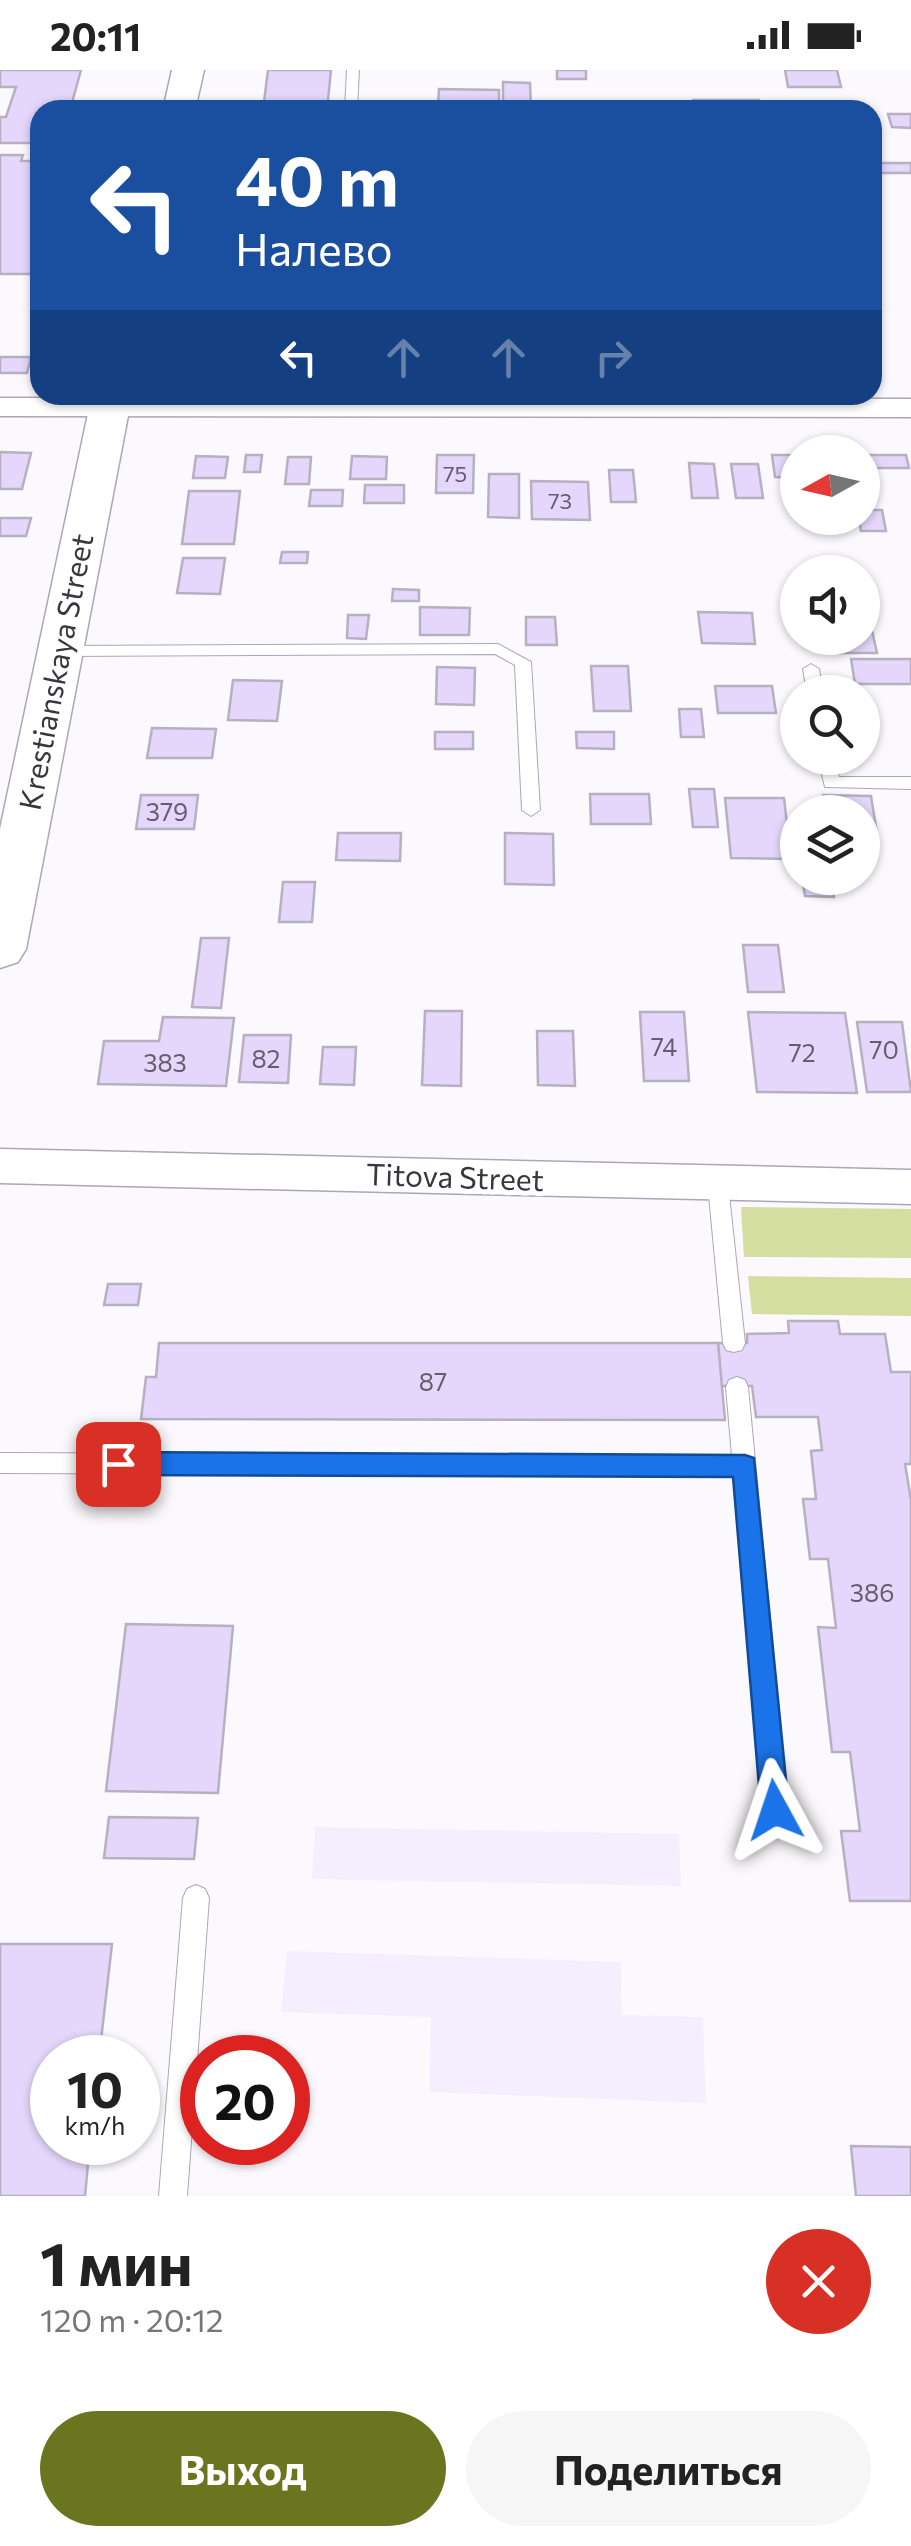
<!DOCTYPE html>
<html lang="ru">
<meta charset="utf-8">
<style>
body{margin:0;font-family:Commissioner,sans-serif;background:#f6f6f6;color:#222;height:100vh;display:flex;flex-direction:column;font-size:38px;white-space:nowrap}
*{box-sizing:border-box;margin:0}
p{font-size:32px;color:#767676}
.icon{flex:none;width:55px;height:55px;fill:none;stroke:currentColor;stroke-width:2;stroke-linecap:round;stroke-linejoin:round}
.map{position:relative;height:2126px;overflow:hidden}
.drawer{display:flex;flex-direction:column;background:#fff;flex:1}
.drawer>*{flex:none}
.top-card{position:absolute;left:30px;top:30px;width:852px;height:305px;border-radius:30px;box-shadow:0 2px 8px #0004;background:#1a4fa0;color:#fff;overflow:hidden}
.needle{width:65px;rotate:262deg}
.fabs{position:absolute;left:780px;top:365px;display:grid;gap:20px}
.fabs a{display:grid;place-items:center;width:100px;height:100px;border-radius:50%;background:#fff;box-shadow:0 2px 8px #0004;font-size:50px}
.speed{position:absolute;left:30px;top:1965px;display:flex;gap:20px;font-size:50px;font-weight:700;text-align:center}
.speed>*{display:grid;place-content:center;width:130px;height:130px;border-radius:50%;background:#fff;box-shadow:0 2px 8px #0004;line-height:1}
.speed small{font-size:25px;font-weight:400}
.speed .limit{border:15px solid #d22;background:#fff;color:#111}
.pin{position:absolute;display:grid;place-items:center;width:85px;height:85px;color:#fff;margin:-42px;border-radius:20px;box-shadow:0 5px 15px #0006}
.me{position:absolute;width:110px;margin:-55px;rotate:355deg;stroke-linejoin:round;filter:drop-shadow(0 0 8px #0008)}
.turn{display:flex;align-items:center;gap:35px;height:210px;padding:0 40px;font-size:45px}
.turn .icon{width:130px;height:130px;stroke-width:2.5}
.turn b{display:block;font-size:70px;line-height:85px}
.lanes{display:flex;align-items:center;height:95px;padding:0 40px;background:#0003;justify-content:center;gap:50px;direction:ltr}
.lanes .off{opacity:.35}
.round{display:grid;place-items:center;flex:none;width:105px;height:105px;border-radius:52px;background:#f6f6f6}
.summary{display:flex;align-items:center;justify-content:space-between;height:170px;padding:0 40px}
h1{font-size:60px;font-weight:700;line-height:75px}
.cta{display:flex;gap:20px;margin-top:auto;padding:20px 40px}
.cta a{flex:1;height:115px;border-radius:60px;background:#6a751f;color:#fff;font-size:40px;font-weight:700;line-height:115px;text-align:center}
.cta a+a{background:#f6f6f6;color:#222}
.status{display:flex;justify-content:space-between;align-items:center;height:70px;padding:0 50px;background:#fff;direction:ltr}
.status svg{height:28px;fill:currentColor}
.map>svg:first-child{display:block}
.built{fill:#f4effe}
.green{fill:#d3dea0}
.building{fill:#e4d7fb;stroke:#b6b0c1;stroke-width:2.5}
.lines{fill:none;stroke-linecap:round;stroke-linejoin:round}
.lane-casing{stroke:#aca6b8;stroke-width:2}
.street-casing{stroke:#aca6b8;stroke-width:3}
.secondary-casing{stroke:#aca6b8;stroke-width:3}
.lane{fill:#fff;fill-rule:evenodd}
.street{fill:#fff;fill-rule:evenodd}
.secondary{fill:#fff;fill-rule:evenodd}
.route{fill:#1a73e8;stroke:#114b97;stroke-width:2.5}
.labels{text-anchor:middle;stroke-width:10;stroke-linejoin:round;paint-order:stroke}
.far-number-label{font-size:22px;fill:#645e6d}
.number-label{font-size:25px;fill:#645e6d}
.street-label{font-size:30px;fill:#39363e;stroke:#fff}
</style>
<div class="status"><b>20:11</b><svg viewBox="0 0 49 12"><path d="M0 12V9h3v3zM5 12V6h3v6zM10 12V3h3v9zM15 12V0h3v12zM26 1h20v11H26zM47 4h2v5h-2z"/></svg></div>
<div class="map">
<svg width="911" height="2126" viewBox="0 0 911 2126">
<rect width="100%" height="100%" fill="#fbf9fd"/>
<g class="built">
<polygon points="315,1757 679,1764 681,1816 312,1809"/>
<polygon points="287,1881 621,1892 622,1945 703,1947 706,2033 429,2022 431,1947 281,1942"/>
</g>
<g class="green">
<polygon points="741,1137 911,1139 911,1188 744,1187"/>
<polygon points="748,1206 911,1208 911,1246 752,1244"/>
</g>
<g class="building">
<polygon points="0,0 81,0 70,40 40,40 40,73 0,73 0,47 6,47 16,17 0,17"/>
<polygon points="268,0 331,0 327,40 263,40"/>
<rect x="557" y="0" width="29" height="9"/>
<polygon points="785,0 837,0 841,17 788,17"/>
<polygon points="503,12 530,13 531,40 503,40"/>
<polygon points="439,19 499,20 499,36 438,35"/>
<polygon points="693,30 759,30 761,40 694,40"/>
<polygon points="888,44 911,44 911,58 892,57"/>
<polygon points="0,85 23,85 21,91 40,91 40,176 32,204 0,204"/>
<polygon points="872,93 911,93 911,103 875,103"/>
<polygon points="0,287 31,287 27,303 0,303"/>
<polygon points="0,382 31,383 22,419 0,419"/>
<polygon points="246,385 262,385 260,402 244,402"/>
<polygon points="437,385 474,385 473,423 436,423"/>
<polygon points="772,385 798,385 798,408 775,407"/>
<polygon points="862,385 906,385 909,398 862,398"/>
<polygon points="196,386 228,387 225,408 193,408"/>
<polygon points="352,386 387,387 386,409 350,409"/>
<polygon points="288,387 311,387 309,414 285,414"/>
<polygon points="689,393 714,394 718,428 692,428"/>
<polygon points="731,394 758,394 763,428 736,428"/>
<polygon points="609,400 633,400 636,432 611,432"/>
<polygon points="489,404 519,404 519,448 488,447"/>
<polygon points="531,411 588,412 590,450 532,449"/>
<polygon points="365,415 404,415 404,433 364,433"/>
<polygon points="311,420 343,420 342,436 309,436"/>
<polygon points="189,421 240,421 234,474 182,474"/>
<polygon points="862,440 882,440 886,461 861,461 859,448 862,448"/>
<polygon points="0,448 31,448 26,466 0,466"/>
<polygon points="282,482 308,482 307,493 280,493"/>
<polygon points="183,488 225,488 220,524 177,523"/>
<polygon points="393,519 419,520 419,531 392,531"/>
<polygon points="420,537 470,538 469,565 420,565"/>
<polygon points="698,542 752,543 755,574 702,573"/>
<polygon points="348,545 369,545 366,569 347,568"/>
<polygon points="526,547 555,547 557,575 526,575"/>
<polygon points="862,555 871,556 877,583 838,583 836,568 862,568"/>
<polygon points="851,589 911,589 911,614 855,614"/>
<polygon points="591,596 628,596 631,641 594,641"/>
<polygon points="437,597 475,598 474,635 436,634"/>
<polygon points="233,610 282,611 277,651 228,650"/>
<polygon points="715,616 772,616 776,643 718,643"/>
<polygon points="679,639 701,639 704,667 681,667"/>
<polygon points="152,658 216,659 212,688 147,688"/>
<rect x="435" y="662" width="38" height="17"/>
<polygon points="576,662 614,662 614,679 577,678"/>
<polygon points="689,719 714,719 718,757 693,757"/>
<polygon points="590,724 649,724 651,754 591,754"/>
<polygon points="141,725 198,725 194,759 136,759"/>
<polygon points="823,725 871,726 877,763 862,763 862,742 825,742"/>
<polygon points="725,728 784,728 791,789 731,788"/>
<polygon points="338,763 401,763 400,791 336,790"/>
<polygon points="505,763 553,764 554,815 505,814"/>
<polygon points="802,808 831,808 834,827 805,826"/>
<polygon points="283,812 315,812 312,852 279,852"/>
<polygon points="201,868 229,868 221,938 192,937"/>
<polygon points="743,875 778,875 784,922 748,922"/>
<polygon points="425,941 462,941 461,1016 422,1015"/>
<polygon points="640,942 684,942 689,1011 644,1011"/>
<polygon points="748,942 845,943 857,1023 757,1022"/>
<polygon points="163,947 234,948 226,1016 98,1014 104,971 159,971"/>
<polygon points="857,952 902,952 911,1022 867,1022"/>
<polygon points="537,961 573,961 575,1016 538,1015"/>
<polygon points="244,965 291,965 288,1013 239,1012"/>
<polygon points="323,977 356,977 354,1015 320,1014"/>
<polygon points="108,1214 141,1214 138,1235 104,1235"/>
<polygon points="788,1251 838,1251 840,1264 885,1264 891,1302 911,1302 911,1394 905,1394 911,1430 911,1831 850,1831 841,1761 860,1761 850,1682 832,1682 818,1557 836,1558 828,1489 810,1489 803,1429 816,1429 811,1381 822,1380 818,1347 756,1347 752,1316 721,1316 718,1273 747,1273 747,1264 789,1263"/>
<polygon points="159,1273 718,1273 725,1350 141,1349 146,1307 156,1307"/>
<polygon points="126,1554 233,1556 218,1723 106,1721"/>
<polygon points="109,1747 198,1748 194,1789 104,1788"/>
<polygon points="0,1874 112,1874 99,1988 52,1988 52,2072 90,2072 85,2126 0,2126"/>
<polygon points="851,2076 911,2077 911,2126 856,2126"/>
</g>
<g class="lines">
<g class="lane-casing">
<g id="lane">
<polygon points="347,0 359,0 357,40 345,40"/>
<polygon points="675,32 679,33 682,40 670,40 669,36"/>
<polygon points="498,574 531,592 540,740 531,746 522,740 515,595 495,584 63,586 55,581 63,576"/>
<polygon points="811,594 819,599 823,622 807,622 803,599"/>
<polygon points="818,688 835,688 839,707 911,707 911,719 825,717"/>
<polygon points="718,1107 725,1109 728,1115 745,1273 742,1280 734,1282 726,1280 723,1273 708,1115 711,1109"/>
<polygon points="737,1307 745,1310 748,1317 788,1740 784,1749 775,1753 766,1749 762,1740 734,1406 0,1403 0,1383 732,1386 726,1317 729,1310"/>
<polygon points="196,1815 205,1819 209,1828 187,2126 159,2126 183,1828 187,1819"/>
</g>
</g>
<g class="street-casing">
<g id="street">
<polygon points="0,328 911,329 911,347 0,346"/>
<polygon points="0,1079 911,1100 911,1134 0,1113"/>
</g>
</g>
<g class="secondary-casing">
<g id="secondary">
<polygon points="172,0 204,0 195,40 163,40"/>
<polygon points="92,325 132,325 26,879 18,892 0,898 0,759"/>
</g>
</g>
<use href="#lane" class="lane"/>
<use href="#street" class="street"/>
<use href="#secondary" class="secondary"/>
</g>
<polygon class="route" points="118,1382 745,1385 754,1388 789,1740 785,1751 775,1755 765,1751 761,1740 733,1407 118,1405 108,1402 105,1394 108,1386"/>
<g class="labels">
<g class="far-number-label">
<text x="455" y="412">75</text>
<text x="560" y="439">73</text>
</g>
<g class="number-label">
<text x="167" y="751">379</text>
<text x="664" y="986">74</text>
<text x="884" y="989">70</text>
<text x="802" y="992">72</text>
<text x="266" y="998">82</text>
<text x="165" y="1002">383</text>
<text x="433" y="1321">87</text>
<text x="872" y="1532">386</text>
</g>
<g class="street-label">
<text transform="translate(57 602) rotate(-79)" y="10">Krestianskaya Street</text>
<text transform="translate(455 1108) rotate(2)" y="10">Titova Street</text>
</g>
</g>
</svg>
<div class="fabs">
<a><svg class="needle" viewBox="-14 -14 28 28"><path d="M0-13l5 13h-10z" fill="#e53935"/><path d="M0 13l5-13h-10z" fill="#767676"/></svg></a>
<a><svg class="icon" aria-label="sound" viewBox="0 0 24 24"><path d="M4 9h4l5-4v14l-5-4H4zM17 9q2 3 0 6"/></svg></a>
<a><svg class="icon" aria-label="search" viewBox="0 0 24 24"><circle cx="10" cy="10" r="6"/><path d="M15 15l6 6"/></svg></a>
<a><svg class="icon" aria-label="layers" viewBox="0 0 24 24"><path d="M12 4l9 5-9 5-9-5zM3 14l9 5 9-5"/></svg></a>
</div>
<div class="speed"><div>10<small>km/h</small></div><div class="limit">20</div></div>
<div class="pin" style="left:118px;top:1394px;background:#d93025"><svg class="icon" aria-label="arrive" viewBox="0 0 24 24"><path d="M6 21V4h12l-3 4 3 4H6"/></svg></div>
<svg class="me" style="left:775px;top:1740px" viewBox="-20 -20 40 40"><path d="M0-17L14 15 0 8-14 15z" fill="#1a73e8" stroke="#fff" stroke-width="4"/></svg>
<div class="top-card">
<div class="turn"><svg class="icon" aria-label="left" viewBox="0 0 24 24"><path d="M17 20v-9H6M10 6l-5 5 5 5"/></svg><div><b>40 m</b>Налево</div></div>
<div class="lanes"><svg class="icon" aria-label="left" viewBox="0 0 24 24"><path d="M17 20v-9H6M10 6l-5 5 5 5"/></svg><svg class="icon off" aria-label="ahead" viewBox="0 0 24 24"><path d="M12 20V5M6 11l6-6 6 6"/></svg><svg class="icon off" aria-label="ahead" viewBox="0 0 24 24"><path d="M12 20V5M6 11l6-6 6 6"/></svg><svg class="icon off" aria-label="right" viewBox="0 0 24 24"><path d="M7 20v-9h11M14 6l5 5-5 5"/></svg></div>
</div>
</div>
<section class="drawer">
<div class="summary"><div><h1>1 мин</h1><p>120 m · 20:12</p></div><a class="round" style="background:#d93025;color:#fff"><svg class="icon" aria-label="close" viewBox="0 0 24 24"><path d="M6 6l12 12M18 6L6 18"/></svg></a></div>
<div class="cta"><a>Выход</a><a>Поделиться</a></div>
</section>
